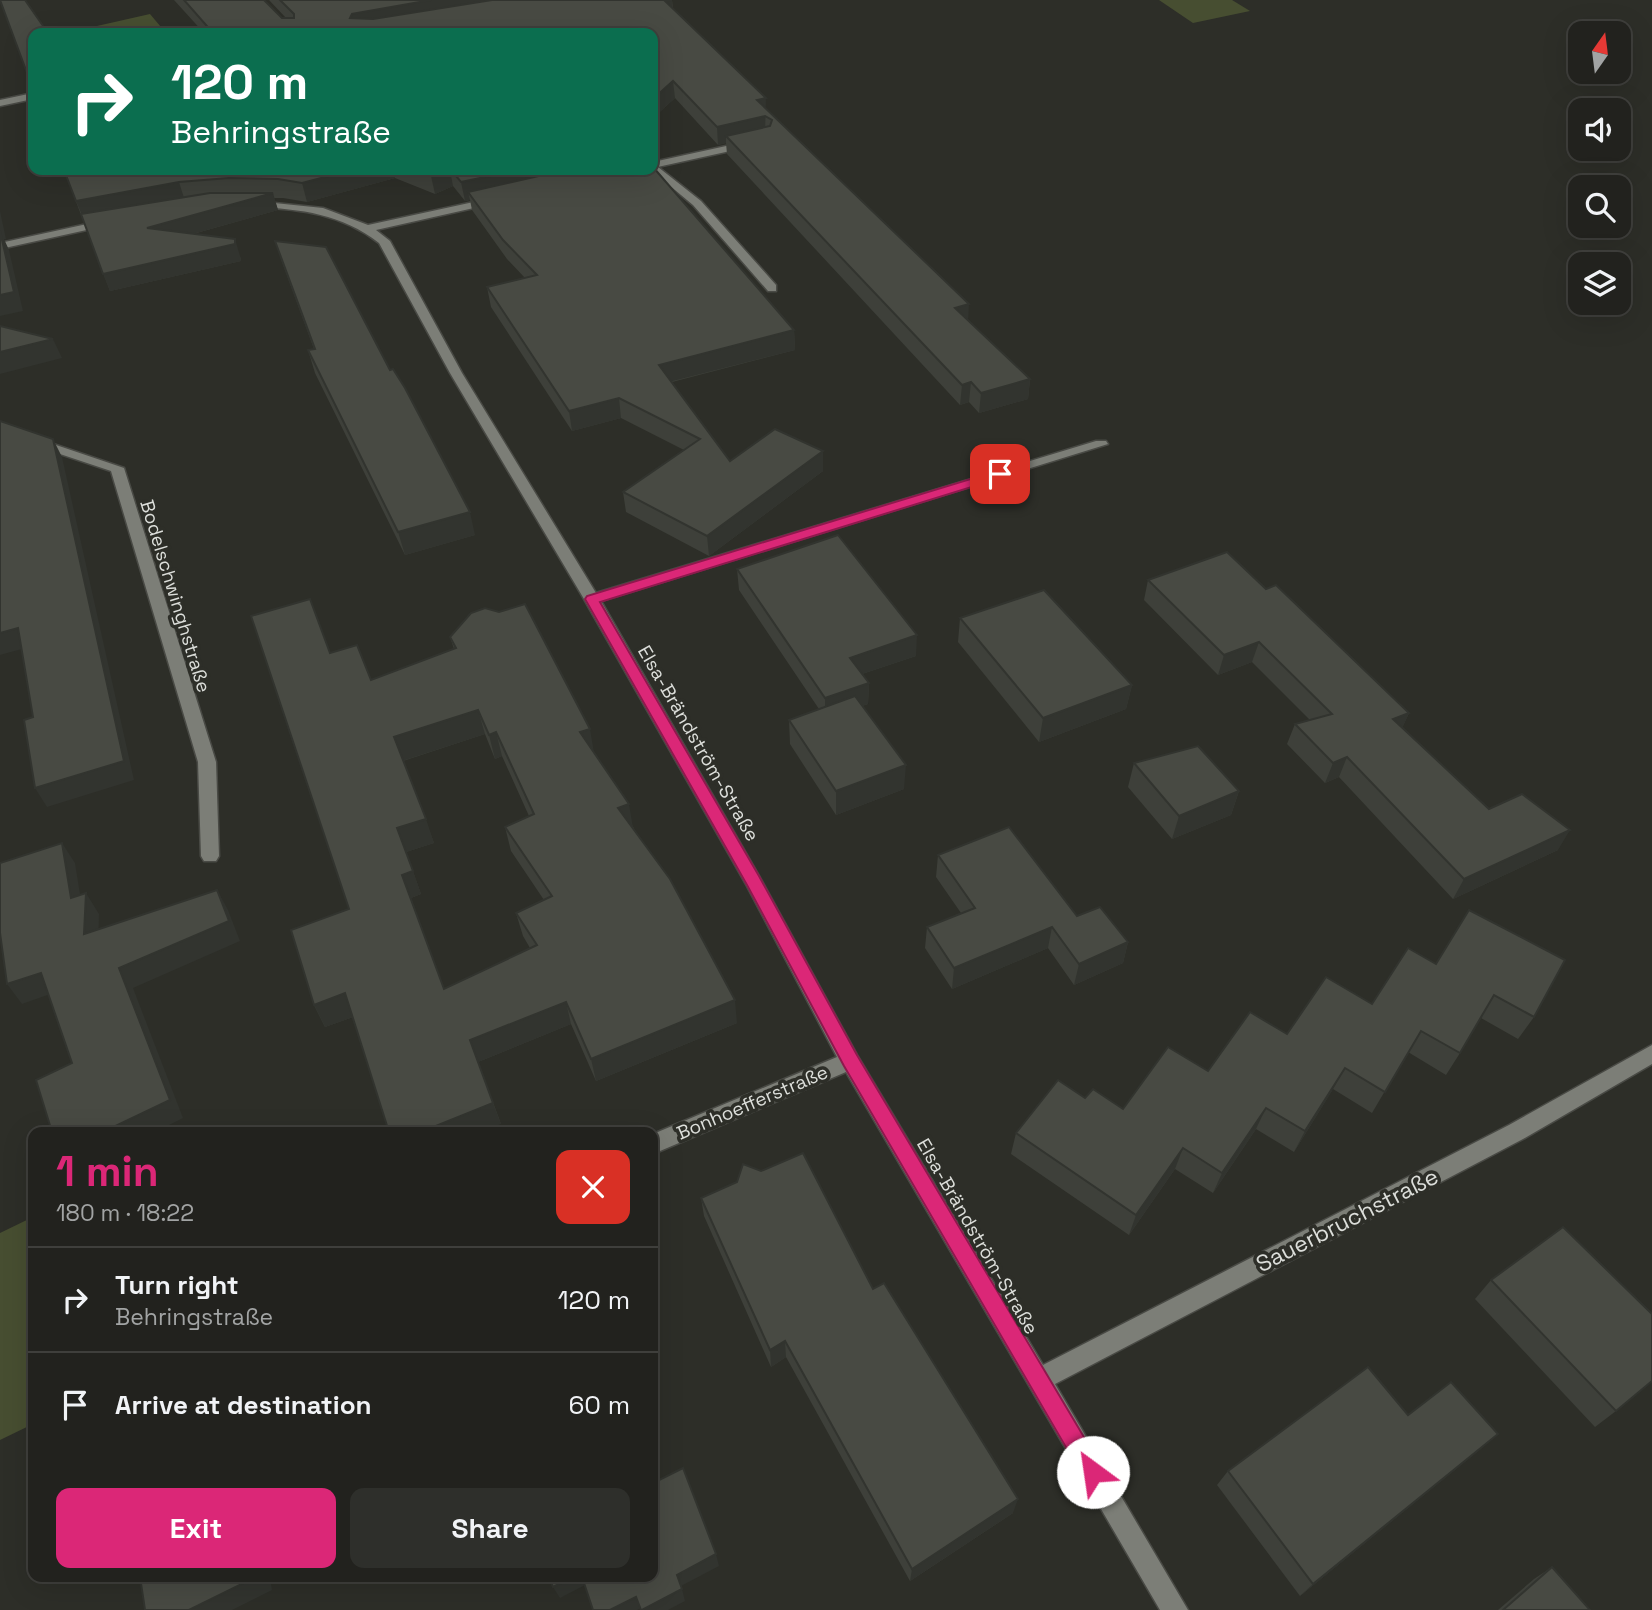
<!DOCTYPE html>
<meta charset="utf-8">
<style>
body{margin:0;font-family:"Space Grotesk",sans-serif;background:#2e2f2b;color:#f1f3f6;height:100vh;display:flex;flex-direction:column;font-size:26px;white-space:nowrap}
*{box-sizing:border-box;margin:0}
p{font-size:23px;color:#a2a4a4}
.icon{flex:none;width:38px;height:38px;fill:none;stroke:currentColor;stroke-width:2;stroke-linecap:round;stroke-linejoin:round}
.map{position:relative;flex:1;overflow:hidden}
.panel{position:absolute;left:28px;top:1127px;width:630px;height:455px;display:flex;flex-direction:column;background:#22221e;border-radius:14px;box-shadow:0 7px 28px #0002,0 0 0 2px #3f3f3c}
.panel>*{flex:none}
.top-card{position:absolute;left:28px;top:28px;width:630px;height:147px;border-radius:14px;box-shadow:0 7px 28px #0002,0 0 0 2px #3f3f3c;background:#0b6e4f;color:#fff;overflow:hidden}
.needle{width:46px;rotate:14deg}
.controls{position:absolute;left:1568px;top:21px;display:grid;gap:14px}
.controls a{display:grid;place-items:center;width:63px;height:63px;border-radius:14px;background:#22221e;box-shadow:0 7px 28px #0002,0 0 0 2px #3f3f3c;font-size:35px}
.pin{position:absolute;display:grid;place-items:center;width:60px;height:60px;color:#fff;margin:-30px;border-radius:14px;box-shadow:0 4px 10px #0006}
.me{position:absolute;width:77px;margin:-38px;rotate:329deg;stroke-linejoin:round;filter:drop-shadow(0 0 5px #0008)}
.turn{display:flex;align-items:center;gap:24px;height:147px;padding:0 28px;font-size:32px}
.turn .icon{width:91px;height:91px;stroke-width:2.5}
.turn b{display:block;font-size:49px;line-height:60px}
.round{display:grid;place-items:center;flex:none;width:74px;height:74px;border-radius:14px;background:#2e2f2b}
.summary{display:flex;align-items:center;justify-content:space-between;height:119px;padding:0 28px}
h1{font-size:42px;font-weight:700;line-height:52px;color:#db2777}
.primary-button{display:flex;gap:14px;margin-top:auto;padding:14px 28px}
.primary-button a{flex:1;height:80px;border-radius:14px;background:#db2777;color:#fff;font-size:28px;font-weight:700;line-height:80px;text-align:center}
.primary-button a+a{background:#2e2f2b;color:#f1f3f6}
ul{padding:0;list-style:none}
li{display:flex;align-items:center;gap:21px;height:105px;padding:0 28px;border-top:2px solid #3f3f3c}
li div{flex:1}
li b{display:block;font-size:26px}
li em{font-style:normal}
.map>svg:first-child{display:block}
.green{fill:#474e31}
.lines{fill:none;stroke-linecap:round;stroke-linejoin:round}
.lane-casing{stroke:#494a45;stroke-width:3}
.street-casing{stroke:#494a45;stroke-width:3}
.lane{fill:#7c7e77;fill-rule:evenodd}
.street{fill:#7c7e77;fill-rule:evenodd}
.wall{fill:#3e403a;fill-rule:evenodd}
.shaded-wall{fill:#32342f}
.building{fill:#484a43;stroke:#32342f;stroke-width:2;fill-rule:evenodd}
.route{fill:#db2777;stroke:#8e194d;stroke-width:2}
.labels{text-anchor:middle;stroke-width:7;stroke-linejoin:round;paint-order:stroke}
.street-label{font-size:19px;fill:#dcdeda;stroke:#2d2e28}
.near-street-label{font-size:23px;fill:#dcdeda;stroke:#2d2e28}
</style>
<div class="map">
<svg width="1652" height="1610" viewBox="0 0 1652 1610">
<rect width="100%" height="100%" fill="#2d2e28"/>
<g class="green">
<polygon points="1159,0 1232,0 1250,11 1193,23"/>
<polygon points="150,14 166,33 66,33"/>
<polygon points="33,1217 33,1424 0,1440 0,1233"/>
</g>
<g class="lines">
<g class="lane-casing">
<polygon id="lane" points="653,163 701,201 776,285 776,291 768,291 693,205 651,170"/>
</g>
<g class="street-casing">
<g id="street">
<polygon points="33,93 33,99 0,106 0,100"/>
<polygon points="749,141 753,142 753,146 653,168 653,162"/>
<path d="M 492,198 L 497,201 L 496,203 L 376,230 L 390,241 L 462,373 L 596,593 L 1096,441 L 1106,441 L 1108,444 L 601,601 L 759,876 L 857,1055 L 1043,1365 L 1509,1125 L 1652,1045 L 1652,1064 L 1523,1139 L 1055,1384 L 1188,1610 L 1160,1610 L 846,1072 L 653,1154 L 653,1134 L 837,1057 L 747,886 L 584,599 L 450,373 L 379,243 C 342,214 301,209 255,207 L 250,204 L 255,201 L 323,208 L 368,225 Z"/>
<polygon points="110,219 116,222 114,224 0,249 0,243"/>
<polygon points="0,426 124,468 216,762 219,856 216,861 204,861 201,856 198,762 111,471 0,434"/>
</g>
</g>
<use href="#lane" class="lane"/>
<use href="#street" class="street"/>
</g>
<g class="wall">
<polygon points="174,0 264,0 282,18 286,18 269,0 672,0 673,9 766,109 968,320 1030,379 1028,399 979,413 969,402 960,405 727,154 726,143 718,145 675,98 653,118 653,33 204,33"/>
<polygon points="64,170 653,170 794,330 795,350 672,382 730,461 823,451 823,471 709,556 626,512 623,492 684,450 621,418 572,431 491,307 487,287 525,278 507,259 472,210 470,200 465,201 453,186 435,194 395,178 307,202 283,198 274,198 278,210 193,234 240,256 241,261 110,291"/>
<polygon points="275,241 475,535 405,555 315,373 308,350 314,349 282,262"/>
<polygon points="737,569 916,656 862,674 869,683 868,704 862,706 904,789 836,815 790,744 789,720 819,709 739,590"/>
<polygon points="1148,580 1266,589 1409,713 1402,728 1489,809 1558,850 1453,899 1339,777 1325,783 1287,744 1295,724 1310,720 1252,662 1218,675 1144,600"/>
<polygon points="960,618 1132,685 1126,709 1039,742 958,642"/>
<path d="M 450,637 L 594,753 L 737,1023 L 596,1081 L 571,1024 L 478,1062 L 501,1124 L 353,1017 L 325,1027 L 314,1005 L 349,909 L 371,680 L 454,649 ZM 485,734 L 495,759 L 502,756 L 529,816 L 505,827 L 511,851 L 544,900 L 516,913 L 523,936 L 530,948 L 444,989 L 411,898 L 421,894 L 406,852 L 434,843 L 403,761 Z"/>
<polygon points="1134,763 1239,791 1231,815 1172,839 1128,787"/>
<polygon points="938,855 1077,916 1128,942 1123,963 1074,985 1048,948 952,989 925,948 927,927 961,913 936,877"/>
<polygon points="1436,964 1534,1017 1518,1039 1481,1018 1460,1053 1446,1075 1408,1052 1372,1113 1333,1089 1294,1152 1256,1129 1213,1193 1175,1169 1129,1235 1011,1154 1016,1133 1085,1098 1123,1109 1208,1071 1287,1034 1372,1004"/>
<polygon points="701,1198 873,1289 1013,1513 910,1581 786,1357 771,1367 704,1216"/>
<polygon points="1491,1280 1616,1411 1595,1427 1475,1299"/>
<polygon points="1408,1415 1498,1434 1300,1596 1217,1485 1228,1471"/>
<polygon points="1552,1567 1590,1610 1498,1610 1534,1579"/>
</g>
<g class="shaded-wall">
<polygon points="431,0 523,0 356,30 350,18 352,14"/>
<polygon points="672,0 673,17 665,1"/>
<polygon points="673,81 675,98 653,118 653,99"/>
<polygon points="766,98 765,134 726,136 726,143 718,145 717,127 757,100"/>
<polygon points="352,170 393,170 395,178 307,202 302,183"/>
<polygon points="444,170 450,170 453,186 435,194 431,176"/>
<polygon points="519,170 607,170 468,192 470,200 465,201 461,182"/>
<polygon points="179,182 185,201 84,220 76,201"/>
<polygon points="273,193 278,210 153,245 147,228"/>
<polygon points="0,211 6,239 4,239 9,250 23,311 0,316"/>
<polygon points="235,239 240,256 241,261 110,291 103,274"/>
<polygon points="969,304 968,323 955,308"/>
<polygon points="794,330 795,350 661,384 659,365"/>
<polygon points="53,339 62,358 0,374 0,352"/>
<polygon points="1030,379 1028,399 979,413 981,393"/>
<polygon points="971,382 969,402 960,405 962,385"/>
<polygon points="619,398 621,418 572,431 569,411"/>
<polygon points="53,439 62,457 134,780 47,807 35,788"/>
<polygon points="823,451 823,471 709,556 707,536"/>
<polygon points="470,512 475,535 405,555 398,532"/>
<polygon points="18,628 29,647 0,655 0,633"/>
<polygon points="917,635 916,656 850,678 850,658"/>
<polygon points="1259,642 1252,662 1218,675 1224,655"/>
<polygon points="869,683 868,704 825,718 825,698"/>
<polygon points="1132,685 1126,709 1039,742 1043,718"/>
<polygon points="478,710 485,734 402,761 394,737"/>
<polygon points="1409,713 1400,733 1393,719"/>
<polygon points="590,729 594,753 580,732"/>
<polygon points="496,732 502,756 495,759 489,735"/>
<polygon points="1347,757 1339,777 1325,783 1333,763"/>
<polygon points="906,765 904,789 836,815 836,791"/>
<polygon points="1239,791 1231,815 1172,839 1179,816"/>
<polygon points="629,804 633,828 618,808"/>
<polygon points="426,819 434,843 406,852 397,828"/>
<polygon points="1570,830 1558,850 1453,899 1464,879"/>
<polygon points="62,843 75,863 84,919 71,898"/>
<polygon points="413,871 421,894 411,898 402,875"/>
<polygon points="217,890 228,910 240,941 133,988 183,1118 155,1132 103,1132 119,968"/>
<polygon points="86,893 99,914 98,954 84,934"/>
<polygon points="1052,927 1048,948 952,989 954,968"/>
<polygon points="1128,942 1123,963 1074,985 1079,964"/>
<polygon points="41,973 56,992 22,1004 7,984"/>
<polygon points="345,993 356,1016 325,1027 314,1005"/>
<polygon points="735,1000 737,1023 596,1081 591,1059"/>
<polygon points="566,1002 571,1024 478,1062 470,1040"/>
<polygon points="1345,1068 1333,1089 1294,1152 1305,1131"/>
<polygon points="493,1103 501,1124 482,1132 421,1132"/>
<polygon points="1266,1108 1256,1129 1213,1193 1222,1173"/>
<polygon points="1183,1148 1175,1169 1129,1235 1136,1215"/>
<polygon points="785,1341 786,1357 771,1367 770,1350"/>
<polygon points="1498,1434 1481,1449 1300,1596 1313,1584"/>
<polygon points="1018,1499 1013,1513 910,1581 912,1569"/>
<polygon points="716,1554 719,1566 681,1586 677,1575"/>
<polygon points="256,1577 270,1577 272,1590 232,1610 189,1610"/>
<polygon points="573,1577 583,1577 587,1584 560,1598 553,1587"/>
<polygon points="682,1589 685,1601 668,1610 642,1610"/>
<polygon points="636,1597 641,1608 637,1610 610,1610"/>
</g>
<g class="building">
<polygon points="0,0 25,0 48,33 33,33 33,89"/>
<polygon points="184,0 264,0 282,18 294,18 294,14 280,0 431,0 352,14 350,18 373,19 492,0 672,0 665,1 766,98 757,100 969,304 955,308 1030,379 981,393 971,382 962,385 726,136 770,126 772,120 765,116 717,127 673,81 653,99 653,33 213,33"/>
<polygon points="653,167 794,330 659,365 730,461 775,429 823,451 707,536 623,492 700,439 619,398 569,411 487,287 537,275 503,240 468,192 565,170 653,170"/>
<polygon points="64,170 352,170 302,183 278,179 229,178 179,182 76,201"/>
<polygon points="417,170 444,170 431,176"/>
<polygon points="451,170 519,170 461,182"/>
<polygon points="210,193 273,193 147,228 235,239 235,244 103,274 81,214"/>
<polygon points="0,231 14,292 0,295"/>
<polygon points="275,241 326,247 390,370 393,369 405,388 470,512 398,532 308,350 315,349"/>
<polygon points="0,326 53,339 0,352"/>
<polygon points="0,421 53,439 124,761 35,788 24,720 33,717 18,628 0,633"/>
<polygon points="838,535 917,635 850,658 869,683 825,698 737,569"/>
<polygon points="1227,552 1266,589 1276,585 1409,713 1393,719 1489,809 1522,794 1570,830 1464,879 1347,757 1333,763 1295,724 1332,714 1259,642 1224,655 1148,580"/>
<polygon points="1044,590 1132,685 1043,718 960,618"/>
<path d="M 310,599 L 330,653 L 357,645 L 371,680 L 456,648 L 450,637 L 471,613 L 485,608 L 499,612 L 525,604 L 590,729 L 580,732 L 629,804 L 618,808 L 670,879 L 735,1000 L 591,1059 L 566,1002 L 470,1040 L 493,1103 L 421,1132 L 389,1132 L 345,993 L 314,1005 L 291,930 L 349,909 L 251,616 ZM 478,710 L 489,735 L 496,732 L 534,814 L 505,827 L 552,896 L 516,913 L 537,945 L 444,989 L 402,875 L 413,871 L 397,828 L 426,819 L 394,737 Z"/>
<polygon points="855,696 906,765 836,791 789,720"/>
<polygon points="1198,746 1239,791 1179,816 1134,763"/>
<polygon points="1009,827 1077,916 1100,907 1128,942 1079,964 1052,927 954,968 927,927 975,908 938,855"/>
<polygon points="62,843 71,898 86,893 84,934 217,890 229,921 119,968 170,1100 103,1132 52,1132 36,1080 72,1063 41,973 7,984 0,933 0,863"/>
<polygon points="1469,910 1565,960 1534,1017 1494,995 1460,1053 1421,1031 1385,1092 1345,1068 1305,1131 1266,1108 1222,1173 1183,1148 1136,1215 1016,1133 1058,1080 1085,1098 1093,1089 1123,1109 1168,1047 1208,1071 1250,1012 1287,1034 1326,977 1372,1004 1408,948 1436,964"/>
<polygon points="803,1153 873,1289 884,1283 1018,1499 912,1569 785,1341 770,1350 701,1198 737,1182 743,1164 761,1171"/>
<polygon points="1563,1227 1652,1314 1652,1381 1616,1411 1491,1280"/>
<polygon points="1368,1367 1408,1415 1451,1382 1498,1434 1313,1584 1228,1471"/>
<polygon points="683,1468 716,1554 677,1575 682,1589 642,1610 641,1610 636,1597 610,1610 593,1610 582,1577 653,1577 653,1483"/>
<polygon points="1552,1567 1590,1610 1503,1610"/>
<polygon points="140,1577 256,1577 189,1610 145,1610"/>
<polygon points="549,1577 573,1577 553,1587"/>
</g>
<polygon class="route" points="1000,470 1006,474 1004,477 600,602 759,876 857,1055 1100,1464 1104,1472 1100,1480 1093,1483 1085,1480 844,1066 747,885 585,599 587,596"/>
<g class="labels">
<g class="street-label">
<text transform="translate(176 596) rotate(73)" y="7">Bodelschwinghstraße</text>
<text transform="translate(699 743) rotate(60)" y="7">Elsa-Brändström-Straße</text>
<text transform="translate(752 1102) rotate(-23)" y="7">Bonhoefferstraße</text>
<text transform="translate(978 1236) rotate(60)" y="7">Elsa-Brändström-Straße</text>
</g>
<g class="near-street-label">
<text transform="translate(1347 1220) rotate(-27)" y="8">Sauerbruchstraße</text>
</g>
</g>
</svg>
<div class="controls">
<a><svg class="needle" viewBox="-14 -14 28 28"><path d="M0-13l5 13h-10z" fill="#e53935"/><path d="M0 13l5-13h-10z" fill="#a2a4a4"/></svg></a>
<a><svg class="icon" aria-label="sound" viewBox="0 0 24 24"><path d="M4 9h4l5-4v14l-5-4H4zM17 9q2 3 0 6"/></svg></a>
<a><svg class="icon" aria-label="search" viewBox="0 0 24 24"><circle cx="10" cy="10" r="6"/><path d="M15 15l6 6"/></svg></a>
<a><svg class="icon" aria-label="layers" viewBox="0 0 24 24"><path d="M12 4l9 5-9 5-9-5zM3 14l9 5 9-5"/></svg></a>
</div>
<div class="pin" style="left:1000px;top:474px;background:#d93025"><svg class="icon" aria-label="arrive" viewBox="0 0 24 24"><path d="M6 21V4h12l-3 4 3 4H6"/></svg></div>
<svg class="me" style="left:1093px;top:1472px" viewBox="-20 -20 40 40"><circle r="19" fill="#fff"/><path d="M0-13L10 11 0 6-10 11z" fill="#db2777"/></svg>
<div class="top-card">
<div class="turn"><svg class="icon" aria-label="right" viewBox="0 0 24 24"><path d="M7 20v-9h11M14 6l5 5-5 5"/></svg><div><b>120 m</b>Behringstraße</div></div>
</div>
<section class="panel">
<div class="summary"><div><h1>1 min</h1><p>180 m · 18:22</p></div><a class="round" style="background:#d93025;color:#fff"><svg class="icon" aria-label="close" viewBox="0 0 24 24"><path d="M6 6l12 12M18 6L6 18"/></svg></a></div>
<ul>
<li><svg class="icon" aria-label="right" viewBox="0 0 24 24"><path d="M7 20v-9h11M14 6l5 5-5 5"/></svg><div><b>Turn right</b><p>Behringstraße</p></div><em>120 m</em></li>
<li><svg class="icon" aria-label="arrive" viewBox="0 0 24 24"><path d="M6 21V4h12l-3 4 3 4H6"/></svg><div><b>Arrive at destination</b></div><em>60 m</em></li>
</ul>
<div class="primary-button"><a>Exit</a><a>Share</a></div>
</section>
</div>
